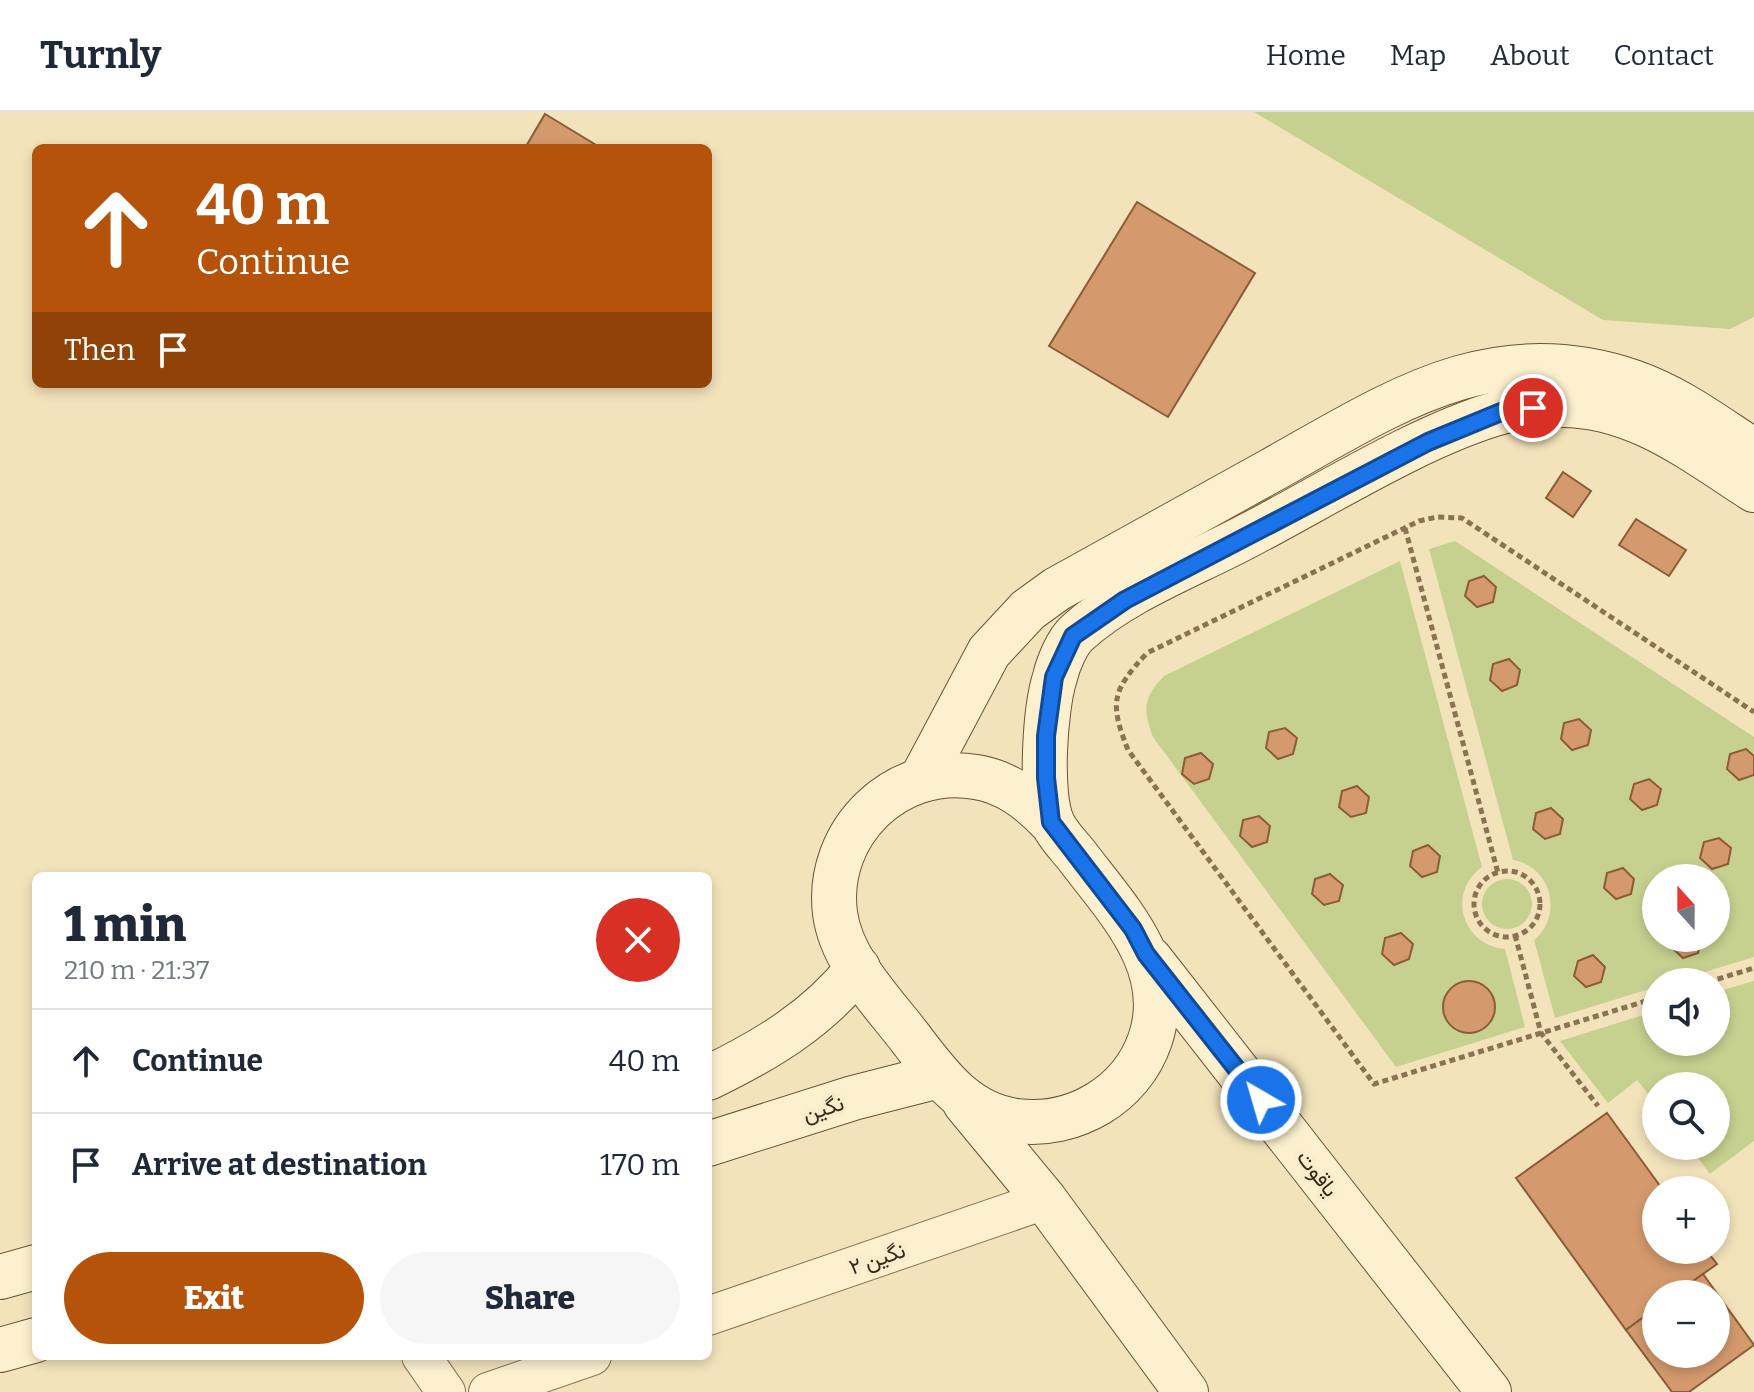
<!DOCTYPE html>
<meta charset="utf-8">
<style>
body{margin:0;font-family:Bitter,Vazirmatn,serif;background:#f6f6f7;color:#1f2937;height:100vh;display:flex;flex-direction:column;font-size:30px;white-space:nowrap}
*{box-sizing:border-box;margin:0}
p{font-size:26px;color:#747a83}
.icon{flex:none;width:44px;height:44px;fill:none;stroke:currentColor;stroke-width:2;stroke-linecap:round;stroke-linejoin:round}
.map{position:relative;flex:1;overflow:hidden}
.details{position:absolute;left:32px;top:760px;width:680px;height:488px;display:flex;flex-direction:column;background:#fff;border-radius:12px;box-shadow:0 4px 12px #0003}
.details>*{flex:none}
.banner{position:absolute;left:32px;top:32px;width:680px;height:244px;border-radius:12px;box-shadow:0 4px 12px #0003;background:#b45309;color:#fff;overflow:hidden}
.needle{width:52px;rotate:339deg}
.buttons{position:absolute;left:1642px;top:752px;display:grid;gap:16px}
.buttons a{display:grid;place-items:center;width:88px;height:88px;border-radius:50%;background:#fff;box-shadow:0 4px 12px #0003;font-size:40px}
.pin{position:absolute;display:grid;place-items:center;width:68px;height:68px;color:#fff;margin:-34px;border:4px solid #fff;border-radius:50%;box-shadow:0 2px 8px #0007}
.me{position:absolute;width:88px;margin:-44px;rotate:322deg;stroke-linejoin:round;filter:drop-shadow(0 0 6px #0008)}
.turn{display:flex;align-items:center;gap:28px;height:168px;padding:0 32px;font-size:36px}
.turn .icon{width:104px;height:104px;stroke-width:2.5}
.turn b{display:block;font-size:56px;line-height:68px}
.then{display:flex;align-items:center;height:76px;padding:0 32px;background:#0003;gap:16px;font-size:30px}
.round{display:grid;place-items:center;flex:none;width:84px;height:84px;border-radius:42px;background:#f6f6f7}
.head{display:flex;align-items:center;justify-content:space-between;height:136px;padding:0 32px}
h1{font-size:48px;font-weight:800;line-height:60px}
.button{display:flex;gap:16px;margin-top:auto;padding:16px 32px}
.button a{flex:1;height:92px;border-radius:48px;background:#b45309;color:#fff;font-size:32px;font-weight:800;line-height:92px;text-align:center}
.button a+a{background:#f6f6f7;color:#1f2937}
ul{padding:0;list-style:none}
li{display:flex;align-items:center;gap:24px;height:104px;padding:0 32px;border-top:2px solid #e0e1e3}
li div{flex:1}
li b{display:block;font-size:30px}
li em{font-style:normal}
header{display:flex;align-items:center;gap:48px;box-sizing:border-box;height:112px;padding:0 40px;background:#fff;border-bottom:2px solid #e0e1e3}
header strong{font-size:38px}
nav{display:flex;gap:44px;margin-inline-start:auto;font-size:28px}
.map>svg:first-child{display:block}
.green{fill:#c7d18f;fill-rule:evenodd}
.building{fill:#d49a6d;stroke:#8c5b37;stroke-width:2}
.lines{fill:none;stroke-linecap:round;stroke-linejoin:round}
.street-casing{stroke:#8b7253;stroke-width:40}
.secondary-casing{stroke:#6c5337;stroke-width:46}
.path{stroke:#8b7253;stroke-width:5;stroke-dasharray:6 4;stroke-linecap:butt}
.street{stroke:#fcf0cf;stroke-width:38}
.secondary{stroke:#fcf0cf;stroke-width:44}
.route-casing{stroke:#114b97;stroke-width:20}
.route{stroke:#1a73e8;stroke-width:14}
.labels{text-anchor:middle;stroke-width:8;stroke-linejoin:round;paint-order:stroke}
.street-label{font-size:22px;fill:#38291a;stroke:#f9edcb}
</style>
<header>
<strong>Turnly</strong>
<nav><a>Home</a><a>Map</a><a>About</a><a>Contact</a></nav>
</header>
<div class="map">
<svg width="1754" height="1280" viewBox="0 0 1754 1280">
<rect width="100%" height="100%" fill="#f2e3bb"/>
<g class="green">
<polygon points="1254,0 1754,0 1754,205 1730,217 1603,208"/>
<path d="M 1455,429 L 1754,625 L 1754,845 L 1672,870 L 1656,870 L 1656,875 L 1555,906 L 1534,828 C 1564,803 1551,754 1513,748 L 1429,437 ZM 1656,766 L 1716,766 L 1716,826 L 1656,826 Z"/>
<path d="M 1400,449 L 1482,755 C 1447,780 1461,833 1505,837 L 1525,915 L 1396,955 L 1153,625 C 1142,597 1144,585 1164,564 Z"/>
<circle cx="1507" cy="792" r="25"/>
<polygon points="1754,869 1754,1029 1710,1062 1689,1034 1716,1034 1716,974 1656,974 1656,992 1637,968 1608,991 1560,929 1656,899 1656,930 1716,930 1716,880"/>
</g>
<g class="building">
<polygon points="545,2 601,36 525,36"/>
<polygon points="1137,90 1255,161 1168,305 1049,234"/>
<polygon points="1563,360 1591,379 1573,405 1546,386"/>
<polygon points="1636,407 1686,438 1669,464 1619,433"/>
<polygon points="1484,464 1496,475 1493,490 1477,495 1465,484 1469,469"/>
<polygon points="1509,547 1520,558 1517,573 1502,579 1490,568 1493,552"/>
<polygon points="1579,607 1591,618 1588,633 1572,638 1561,627 1564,611"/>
<polygon points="1285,616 1297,626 1293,642 1278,647 1266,636 1269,620"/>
<polygon points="1746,637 1754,644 1754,663 1739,668 1727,657 1730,642"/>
<polygon points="1201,641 1213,652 1209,667 1194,672 1182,662 1185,646"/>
<polygon points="1649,667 1661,677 1657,693 1642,698 1630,687 1634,672"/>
<polygon points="1357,674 1369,685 1366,701 1351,705 1339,695 1342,679"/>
<polygon points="1551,696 1563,707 1560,722 1545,727 1533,717 1536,701"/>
<polygon points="1259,704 1270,714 1267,730 1252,735 1240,724 1243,708"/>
<polygon points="1719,726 1731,736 1728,752 1712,757 1700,746 1704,730"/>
<polygon points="1428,733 1440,744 1437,760 1422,765 1410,754 1413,739"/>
<polygon points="1623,756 1634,767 1631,782 1616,787 1604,776 1607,761"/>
<polygon points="1330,762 1343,773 1339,789 1324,793 1312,782 1315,767"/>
<polygon points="1401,821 1413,832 1409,847 1394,853 1382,842 1385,826"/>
<polygon points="1673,826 1702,826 1698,841 1683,846 1671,835"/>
<polygon points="1593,843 1605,855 1601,870 1586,875 1574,864 1578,849"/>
<circle cx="1469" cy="895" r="26"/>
<polygon points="1607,1001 1663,1078 1656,1078 1656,1138 1706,1138 1717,1152 1675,1182 1656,1182 1656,1196 1626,1218 1516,1066"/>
<polygon points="1703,1162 1754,1233 1689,1280 1672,1280 1626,1218 1656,1196 1656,1242 1716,1242 1716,1182 1675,1182"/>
</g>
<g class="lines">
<g class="street-casing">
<g id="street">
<polyline points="708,1204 1045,1088"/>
<polyline points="421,1244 446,1280"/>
<polyline points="488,1280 592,1244"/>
</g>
</g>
<g class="secondary-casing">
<g id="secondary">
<path d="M 921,668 L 989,540 L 1028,498 L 1057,477 C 1128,438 1199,398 1270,359 C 1389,293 1490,221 1633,270 C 1677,285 1715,314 1754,339"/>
<path d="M 1051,710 C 1030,688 1007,670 976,665 C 896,651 825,721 835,801 C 841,849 883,890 911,927 C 939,964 967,1003 1017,1009 C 1074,1016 1131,983 1150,928 C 1175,855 1117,797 1077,744 C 1069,734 1058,723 1053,712 C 1039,684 1045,596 1055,565 C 1058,552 1067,530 1077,521 C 1124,478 1193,453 1249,423 C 1324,384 1419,324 1498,301 C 1516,296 1539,294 1557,293 C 1634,291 1693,339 1754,378"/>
<polyline points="1150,847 1489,1280"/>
<path d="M 708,966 C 766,938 818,907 858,856"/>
<polyline points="965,991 1045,1088 1186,1280"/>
<polyline points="708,1032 853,986 939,964"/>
<polyline points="0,1165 36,1155"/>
<polyline points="0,1238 36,1228"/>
</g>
</g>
<g class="path">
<polyline points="1405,416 1498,761"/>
<circle cx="1507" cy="792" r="33"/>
<polyline points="1515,823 1541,921 1598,994"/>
<polyline points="1708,870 1754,856"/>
<path d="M 1656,886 L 1374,972 L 1128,638 C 1109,590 1112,579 1147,541 L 1419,409 L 1437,405 L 1462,406 L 1754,600"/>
</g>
<use href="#street" class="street"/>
<use href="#secondary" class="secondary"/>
</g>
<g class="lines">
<g class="route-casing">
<polyline id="route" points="1261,988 1146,842 1133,817 1051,710 1046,666 1046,624 1054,565 1073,524 1125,488 1428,330 1501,300 1533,296"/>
</g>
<use href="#route" class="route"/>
</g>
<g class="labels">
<g class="street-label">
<text transform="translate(823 996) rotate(-18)" y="8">نگین</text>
<text transform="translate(1318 1061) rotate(52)" y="8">یاقوت</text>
<text transform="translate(877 1146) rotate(-19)" y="8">نگین ۲</text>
</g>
</g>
</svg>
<div class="buttons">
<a><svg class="needle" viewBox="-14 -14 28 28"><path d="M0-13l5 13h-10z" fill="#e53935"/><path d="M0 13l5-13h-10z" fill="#747a83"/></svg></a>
<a><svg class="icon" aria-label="sound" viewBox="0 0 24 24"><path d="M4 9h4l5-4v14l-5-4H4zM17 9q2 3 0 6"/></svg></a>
<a><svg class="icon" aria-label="search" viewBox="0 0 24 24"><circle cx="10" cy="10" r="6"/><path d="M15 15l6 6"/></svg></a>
<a>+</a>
<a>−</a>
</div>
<div class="pin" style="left:1533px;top:296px;background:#d93025"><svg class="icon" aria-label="arrive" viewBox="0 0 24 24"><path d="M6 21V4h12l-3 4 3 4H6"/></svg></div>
<svg class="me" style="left:1261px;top:988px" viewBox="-20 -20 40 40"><circle r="17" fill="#1a73e8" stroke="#fff" stroke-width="3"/><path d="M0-11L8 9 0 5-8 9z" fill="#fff"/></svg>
<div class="banner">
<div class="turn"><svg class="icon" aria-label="ahead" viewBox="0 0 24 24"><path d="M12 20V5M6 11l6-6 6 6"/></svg><div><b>40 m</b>Continue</div></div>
<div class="then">Then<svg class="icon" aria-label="arrive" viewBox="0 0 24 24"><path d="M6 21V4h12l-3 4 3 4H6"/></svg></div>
</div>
<section class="details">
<div class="head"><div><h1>1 min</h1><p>210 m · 21:37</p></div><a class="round" style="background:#d93025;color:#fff"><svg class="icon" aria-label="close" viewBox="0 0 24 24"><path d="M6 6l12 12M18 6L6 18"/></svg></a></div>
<ul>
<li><svg class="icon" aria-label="ahead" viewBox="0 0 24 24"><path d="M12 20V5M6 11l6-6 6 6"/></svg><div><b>Continue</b></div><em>40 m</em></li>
<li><svg class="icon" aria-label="arrive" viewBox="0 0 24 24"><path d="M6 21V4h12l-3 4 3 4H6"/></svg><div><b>Arrive at destination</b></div><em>170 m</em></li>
</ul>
<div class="button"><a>Exit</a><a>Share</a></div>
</section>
</div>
